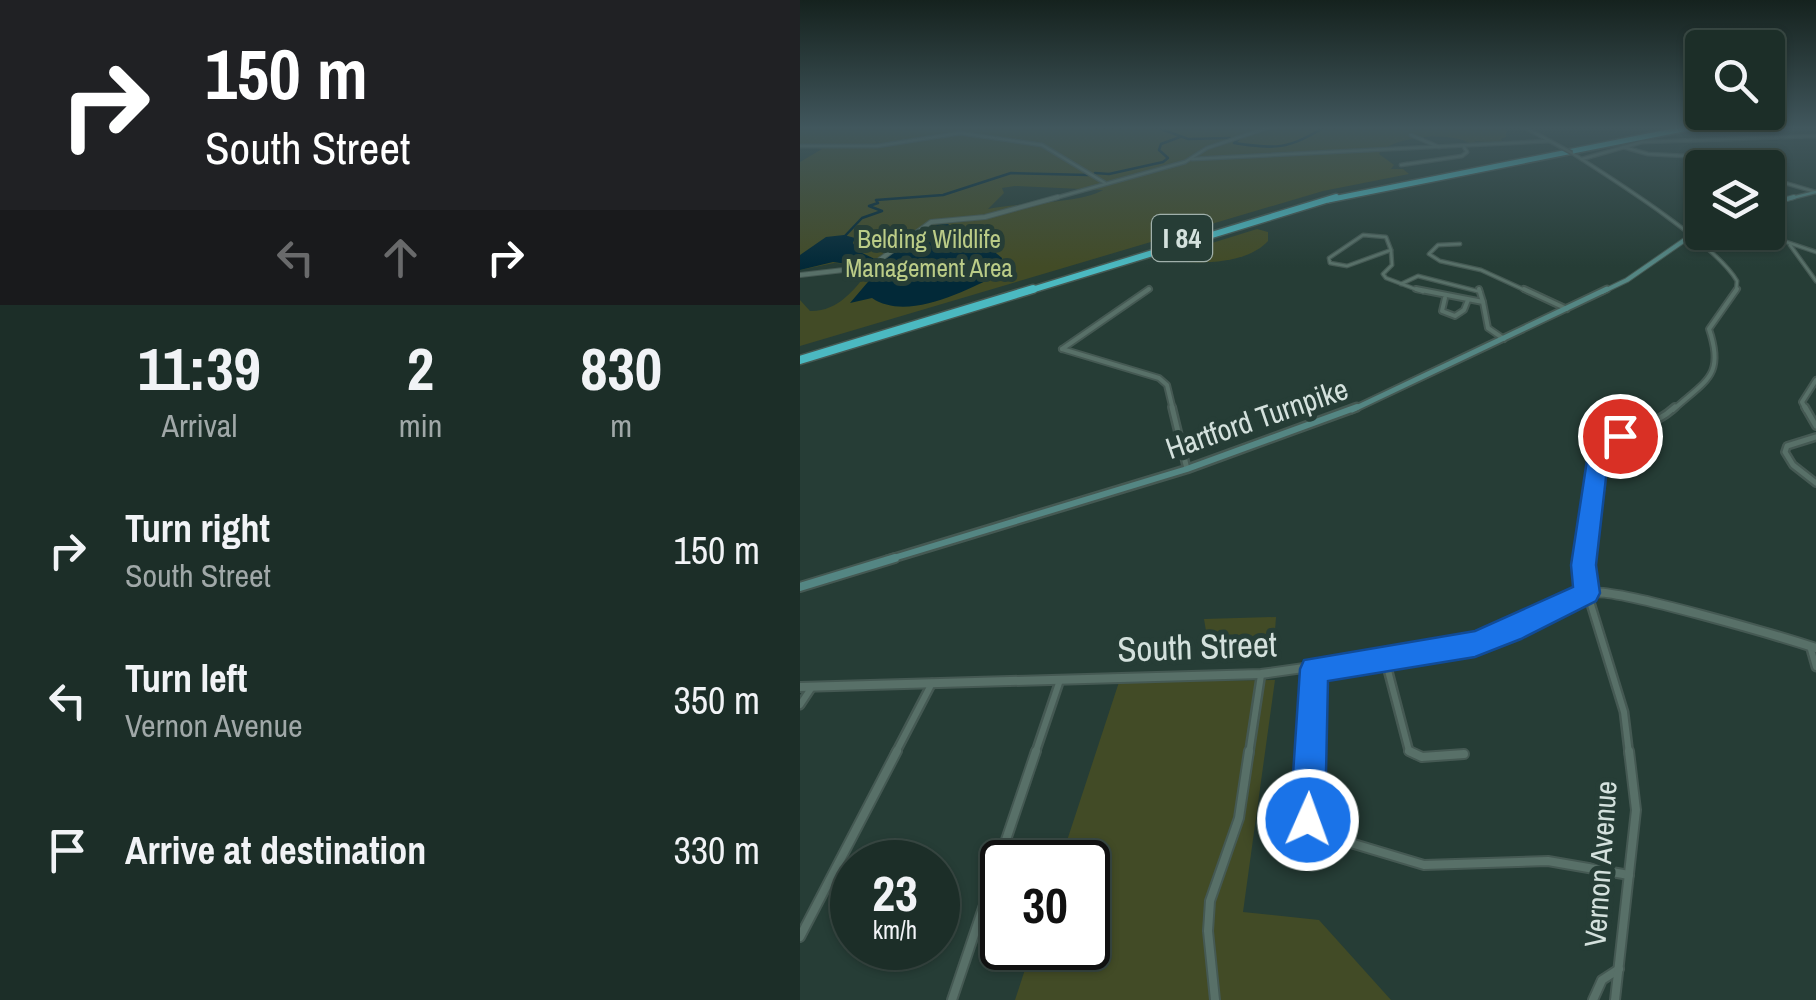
<!DOCTYPE html>
<style>
body{margin:0;font-family:"Archivo Narrow",sans-serif;background:#253630;color:#f1f3f6;height:100vh;display:flex;flex-direction:column;font-size:38px;white-space:nowrap}
*{box-sizing:border-box;margin:0}
p{font-size:32px;color:#a0a8a8}
.icon{flex:none;width:55px;height:55px;fill:none;stroke:currentColor;stroke-width:2;stroke-linecap:round;stroke-linejoin:round}
.map{position:relative;flex:1;overflow:hidden}
.details{display:flex;flex-direction:column;background:#1c2e28;width:800px}
.details>*{flex:none}
.hud{background:#202124;color:#fff;overflow:hidden}
.fabs{position:absolute;left:885px;top:30px;display:grid;gap:20px}
.fabs a{display:grid;place-items:center;width:100px;height:100px;border-radius:10px;background:#1c2e28;box-shadow:0 2px 8px #0004,0 0 0 2px #3a4a45;font-size:50px}
.speed{position:absolute;left:30px;top:840px;display:flex;gap:20px;font-size:50px;font-weight:700;text-align:center}
.speed>*{display:grid;place-content:center;width:130px;height:130px;border-radius:50%;background:#1c2e28;box-shadow:0 2px 8px #0004,0 0 0 2px #3a4a45;line-height:1}
.speed small{font-size:25px;font-weight:400}
.speed .limit{border:5px solid #111;border-radius:15px;background:#fff;color:#111}
.pin{position:absolute;display:grid;place-items:center;width:85px;height:85px;color:#fff;margin:-42px;border:5px solid #fff;border-radius:50%;box-shadow:0 2px 10px #0007}
.me{position:absolute;width:110px;margin:-55px;rotate:2deg;stroke-linejoin:round;filter:drop-shadow(0 0 8px #0008)}
.turn{display:flex;align-items:center;gap:35px;height:210px;padding:0 40px;font-size:45px}
.turn .icon{width:130px;height:130px;stroke-width:2.5}
.turn b{display:block;font-size:70px;line-height:85px}
.lanes{display:flex;align-items:center;height:95px;padding:0 40px;background:#0003;justify-content:center;gap:50px;direction:ltr}
.lanes .off{opacity:.35}
.eta{display:flex;justify-content:space-evenly;align-items:center;height:170px;text-align:center}
.eta b{font-size:60px;font-weight:800;line-height:70px}
ul{padding:0;list-style:none}
li{display:flex;align-items:center;gap:30px;height:150px;padding:0 40px}
li div{flex:1}
li b{display:block;font-size:38px}
li em{font-style:normal}
main{display:flex;flex:1;min-height:0}
.map>svg:first-child{display:block}
.green{fill:#424b26;fill-rule:evenodd}
.water{fill:#022938}
.lines{fill:none;stroke-linecap:round;stroke-linejoin:round}
.stream{stroke:#022938;stroke-width:2.5}
.minor-far4-casing{stroke:#455953;stroke-width:5}
.minor-far3-casing{stroke:#455953;stroke-width:8}
.minor-far2-casing{stroke:#455953;stroke-width:10}
.minor-far1-casing{stroke:#455953;stroke-width:11}
.minor-casing{stroke:#455953;stroke-width:12}
.tertiary-far2-casing{stroke:#455953;stroke-width:5}
.tertiary-far1-casing{stroke:#455953;stroke-width:6}
.tertiary-casing{stroke:#455953;stroke-width:12}
.secondary-far4-casing{stroke:#455953;stroke-width:5}
.secondary-far3-casing{stroke:#455953;stroke-width:6}
.secondary-far2-casing{stroke:#455953;stroke-width:9}
.secondary-far1-casing{stroke:#455953;stroke-width:11}
.secondary-casing{stroke:#455953;stroke-width:12}
.motorway-far2-casing{stroke:#455953;stroke-width:8}
.motorway-far1-casing{stroke:#455953;stroke-width:9}
.motorway-casing{stroke:#455953;stroke-width:11}
.minor-far4{stroke:#587068;stroke-width:2.5}
.minor-far3{stroke:#587068;stroke-width:4}
.minor-far2{stroke:#587068;stroke-width:5}
.minor-far1{stroke:#587068;stroke-width:6}
.minor{stroke:#587068;stroke-width:8}
.tertiary-far2{stroke:#587068;stroke-width:2.5}
.tertiary-far1{stroke:#587068;stroke-width:4}
.tertiary{stroke:#587068;stroke-width:8}
.secondary-far4{stroke:#548683;stroke-width:2.5}
.secondary-far3{stroke:#548683;stroke-width:4}
.secondary-far2{stroke:#548683;stroke-width:5}
.secondary-far1{stroke:#548683;stroke-width:6}
.secondary{stroke:#548683;stroke-width:8}
.motorway-far2{stroke:#4bb9c1;stroke-width:5}
.motorway-far1{stroke:#4bb9c1;stroke-width:6}
.motorway{stroke:#4bb9c1;stroke-width:8}
.minor-bridge-casing{stroke:#455953;stroke-width:5;stroke-linecap:butt}
.minor-bridge{stroke:#587068;stroke-width:2.5}
.route{fill:#1a73e8;stroke:#114b97;stroke-width:2.5}
.labels{text-anchor:middle;stroke-width:10;stroke-linejoin:round;paint-order:stroke}
.far-park-label{font-size:25px;fill:#bbcc87;stroke:#263d36}
.shield{fill:#263d36;stroke:#a0b0ab;stroke-width:2.5}
.shield-label{font-size:28px;font-weight:bold;fill:#d4e1dd}
.street-label{font-size:30px;fill:#d4e1dd;stroke:#263d36}
.near-street-label{font-size:35px;fill:#d4e1dd;stroke:#263d36}
</style>
<main>
<section class="details">
<div class="hud">
<div class="turn"><svg class="icon" aria-label="right" viewBox="0 0 24 24"><path d="M7 20v-9h11M14 6l5 5-5 5"/></svg><div><b>150 m</b>South Street</div></div>
<div class="lanes"><svg class="icon off" aria-label="left" viewBox="0 0 24 24"><path d="M17 20v-9H6M10 6l-5 5 5 5"/></svg><svg class="icon off" aria-label="ahead" viewBox="0 0 24 24"><path d="M12 20V5M6 11l6-6 6 6"/></svg><svg class="icon" aria-label="right" viewBox="0 0 24 24"><path d="M7 20v-9h11M14 6l5 5-5 5"/></svg></div>
</div>
<div class="eta">
<div><b>11:39</b><p>Arrival</p></div>
<div><b>2</b><p>min</p></div>
<div><b>830</b><p>m</p></div>
</div>
<ul>
<li><svg class="icon" aria-label="right" viewBox="0 0 24 24"><path d="M7 20v-9h11M14 6l5 5-5 5"/></svg><div><b>Turn right</b><p>South Street</p></div><em>150 m</em></li>
<li><svg class="icon" aria-label="left" viewBox="0 0 24 24"><path d="M17 20v-9H6M10 6l-5 5 5 5"/></svg><div><b>Turn left</b><p>Vernon Avenue</p></div><em>350 m</em></li>
<li><svg class="icon" aria-label="arrive" viewBox="0 0 24 24"><path d="M6 21V4h12l-3 4 3 4H6"/></svg><div><b>Arrive at destination</b></div><em>330 m</em></li>
</ul>
</section>
<div class="map">
<svg width="1016" height="1000" viewBox="0 0 1016 1000">
<rect width="100%" height="100%" fill="#263d36"/>
<g class="green">
<path d="M 0,127 L 706,127 L 706,137 L 701,139 L 704,144 L 675,141 L 678,145 L 674,146 C 653,129 591,137 579,154 L 594,165 L 591,169 L 603,169 L 609,174 L 523,191 L 0,346 L 0,300 L 10,311 C 37,312 55,290 69,270 L 67,265 L 34,263 L 0,270 L 0,162 L 22,149 L 0,145 ZM 215,186 L 303,190 C 280,204 220,202 188,209 L 204,193 L 202,188 Z"/>
<path d="M 457,229 L 468,232 L 468,241 C 447,264 402,264 372,261 L 370,256 Z"/>
<polygon points="476,617 473,658 411,661 404,619"/>
<polygon points="475,680 443,912 519,920 591,1000 215,1000 232,948 288,948 288,862 260,862 319,682"/>
</g>
<g class="water">
<path d="M 148,224 L 156,230 L 186,230 L 197,236 L 199,243 L 191,249 L 202,258 L 200,274 C 167,290 107,322 72,298 L 50,303 L 73,276 L 98,278 L 119,267 L 117,264 L 81,264 L 98,245 L 136,241 L 139,236 L 126,231 L 132,225 Z"/>
<polygon points="44,235 55,238 53,243 58,251 79,261 62,266 33,262 0,270 0,255 26,237"/>
</g>
<g class="lines">
<g class="stream">
<polyline points="297,127 327,127"/>
<polyline points="356,127 388,139 430,138"/>
<polyline points="528,127 534,127"/>
<path d="M 439,139 L 434,143 C 474,149 489,150 524,127"/>
<polyline points="295,173 309,174 363,162 368,158 359,150 361,144 380,137"/>
<polyline points="44,237 62,218 82,211 69,206 78,203 76,200 143,195 211,173 288,175"/>
</g>
<g class="minor-far4-casing">
<g id="minor-far4">
<polyline points="724,127 759,146"/>
<polyline points="611,135 639,147"/>
<polyline points="0,146 77,146 160,133 242,145 305,183"/>
<polyline points="823,147 848,154 905,157"/>
<path d="M 772,153 C 811,178 916,244 937,281 L 936,292"/>
<polyline points="392,159 750,141"/>
<polyline points="782,159 842,142 1016,136"/>
<polyline points="607,164 601,165 662,156 667,152 664,147"/>
<polyline points="968,178 1016,192"/>
<polyline points="957,232 1016,252"/>
<polygon points="563,235 586,237 591,250 547,266 530,263 529,258"/>
<polyline points="660,244 638,245 629,254 640,261 681,270 729,292"/>
<polyline points="990,245 1016,281"/>
<polyline points="591,250 592,265 583,274 586,278 623,292"/>
<polyline points="601,284 618,276 681,292"/>
<polyline points="346,292 350,289"/>
</g>
</g>
<g class="minor-far3-casing">
<g id="minor-far3">
<polyline points="616,289 683,302 688,328 704,339"/>
<polyline points="679,289 683,302"/>
<polyline points="724,289 767,309"/>
<polyline points="645,298 642,311 655,316 664,310 668,300"/>
<polyline points="262,349 359,378 367,385 373,410"/>
<polyline points="262,349 349,289"/>
<path d="M 873,410 C 906,380 925,376 909,329 L 937,289"/>
<polyline points="1006,410 1002,402 1016,380"/>
</g>
</g>
<g class="minor-far2-casing">
<g id="minor-far2">
<polyline points="372,407 387,469"/>
<polyline points="1005,407 1016,426"/>
<polyline points="1016,437 987,446 985,452 993,465 1016,483"/>
<path d="M 786,560 C 788,531 787,457 813,441 C 834,428 857,424 875,407"/>
</g>
</g>
<g class="minor-far1-casing">
<g id="minor-far1">
<polyline points="786,558 784,582 824,712 829,754"/>
<polyline points="1010,646 1016,667"/>
<polyline points="585,659 609,751 615,754"/>
<polyline points="0,705 12,687"/>
<polyline points="95,754 132,683"/>
<polyline points="235,754 260,680"/>
<polyline points="449,754 461,675"/>
<polyline points="510,754 514,669"/>
</g>
</g>
<g class="minor-casing">
<g id="minor">
<polyline points="510,751 507,820 514,832 624,865 748,861 829,875"/>
<polyline points="609,751 622,757 664,754"/>
<polyline points="0,937 97,751"/>
<polyline points="152,1000 236,751"/>
<polyline points="415,1000 408,931 410,901 439,818 449,751"/>
<polyline points="793,1000 802,980 819,969"/>
<polyline points="815,1000 836,810 829,751"/>
</g>
</g>
<g class="tertiary-far2-casing">
<polyline id="tertiary-far2" points="248,200 385,162 407,148 470,127"/>
</g>
<g class="tertiary-far1-casing">
<polyline id="tertiary-far1" points="0,275 70,267 131,222 185,217 258,197"/>
</g>
<g class="tertiary-casing">
<path id="tertiary" d="M 0,687 L 461,674 L 673,644 C 716,633 751,606 793,593 C 813,587 985,638 1016,648"/>
</g>
<g class="secondary-far4-casing">
<polyline id="secondary-far4" points="984,200 1016,192"/>
</g>
<g class="secondary-far3-casing">
<g id="secondary-far3">
<polyline points="968,204 994,197"/>
<polyline points="802,292 827,280 902,228"/>
</g>
</g>
<g class="secondary-far2-casing">
<polyline id="secondary-far2" points="552,410 807,289"/>
</g>
<g class="secondary-far1-casing">
<polyline id="secondary-far1" points="87,560 387,469 557,407"/>
</g>
<g class="secondary-casing">
<polyline id="secondary" points="0,587 95,558"/>
</g>
<g class="motorway-far2-casing">
<polyline id="motorway-far2" points="528,200 893,127"/>
</g>
<g class="motorway-far1-casing">
<polyline id="motorway-far1" points="225,292 536,197"/>
</g>
<g class="motorway-casing">
<polyline id="motorway" points="0,360 233,289"/>
</g>
<use href="#minor-far4" class="minor-far4"/>
<use href="#minor-far3" class="minor-far3"/>
<use href="#minor-far2" class="minor-far2"/>
<use href="#minor-far1" class="minor-far1"/>
<use href="#minor" class="minor"/>
<use href="#tertiary-far2" class="tertiary-far2"/>
<use href="#tertiary-far1" class="tertiary-far1"/>
<use href="#tertiary" class="tertiary"/>
<use href="#secondary-far4" class="secondary-far4"/>
<use href="#secondary-far3" class="secondary-far3"/>
<use href="#secondary-far2" class="secondary-far2"/>
<use href="#secondary-far1" class="secondary-far1"/>
<use href="#secondary" class="secondary"/>
<use href="#motorway-far2" class="motorway-far2"/>
<use href="#motorway-far1" class="motorway-far1"/>
<use href="#motorway" class="motorway"/>
<g class="minor-bridge-casing">
<polyline id="minor-bridge" points="759,146 772,153"/>
</g>
<use href="#minor-bridge" class="minor-bridge"/>
</g>
<linearGradient id="sky" x2="0" y2="1"><stop stop-color="#15221e"/><stop offset="0.48" stop-color="#41575d"/><stop offset="1" stop-color="#41575d" stop-opacity="0"/></linearGradient>
<rect width="1016" height="267" fill="url(#sky)"/>
<polygon class="route" points="820,429 830,436 808,460 796,565 800,593 796,601 721,639 675,657 528,681 525,820 520,832 508,837 495,832 490,820 500,669 504,660 675,631 773,587 771,565 787,460 795,444"/>
<g class="labels">
<g class="far-park-label">
<text x="129" y="248">Belding Wildlife<tspan x="129" dy="29">Management Area</tspan></text>
</g>
<rect class="shield" x="352" y="215" width="60" height="46" rx="8"/>
<g class="shield-label">
<text x="382" y="248">I 84</text>
</g>
<g class="street-label">
<text transform="translate(457 419) rotate(-19)" y="10">Hartford Turnpike</text>
<text transform="translate(801 864) rotate(-86)" y="10">Vernon Avenue</text>
</g>
<g class="near-street-label">
<text transform="translate(397 647) rotate(-2)" y="12">South Street</text>
</g>
</g>
</svg>
<div class="fabs">
<a><svg class="icon" aria-label="search" viewBox="0 0 24 24"><circle cx="10" cy="10" r="6"/><path d="M15 15l6 6"/></svg></a>
<a><svg class="icon" aria-label="layers" viewBox="0 0 24 24"><path d="M12 4l9 5-9 5-9-5zM3 14l9 5 9-5"/></svg></a>
</div>
<div class="speed"><div>23<small>km/h</small></div><div class="limit">30</div></div>
<div class="pin" style="left:820px;top:436px;background:#d93025"><svg class="icon" aria-label="arrive" viewBox="0 0 24 24"><path d="M6 21V4h12l-3 4 3 4H6"/></svg></div>
<svg class="me" style="left:508px;top:820px" viewBox="-20 -20 40 40"><circle r="17" fill="#1a73e8" stroke="#fff" stroke-width="3"/><path d="M0-11L8 9 0 5-8 9z" fill="#fff"/></svg>
</div>
</main>
